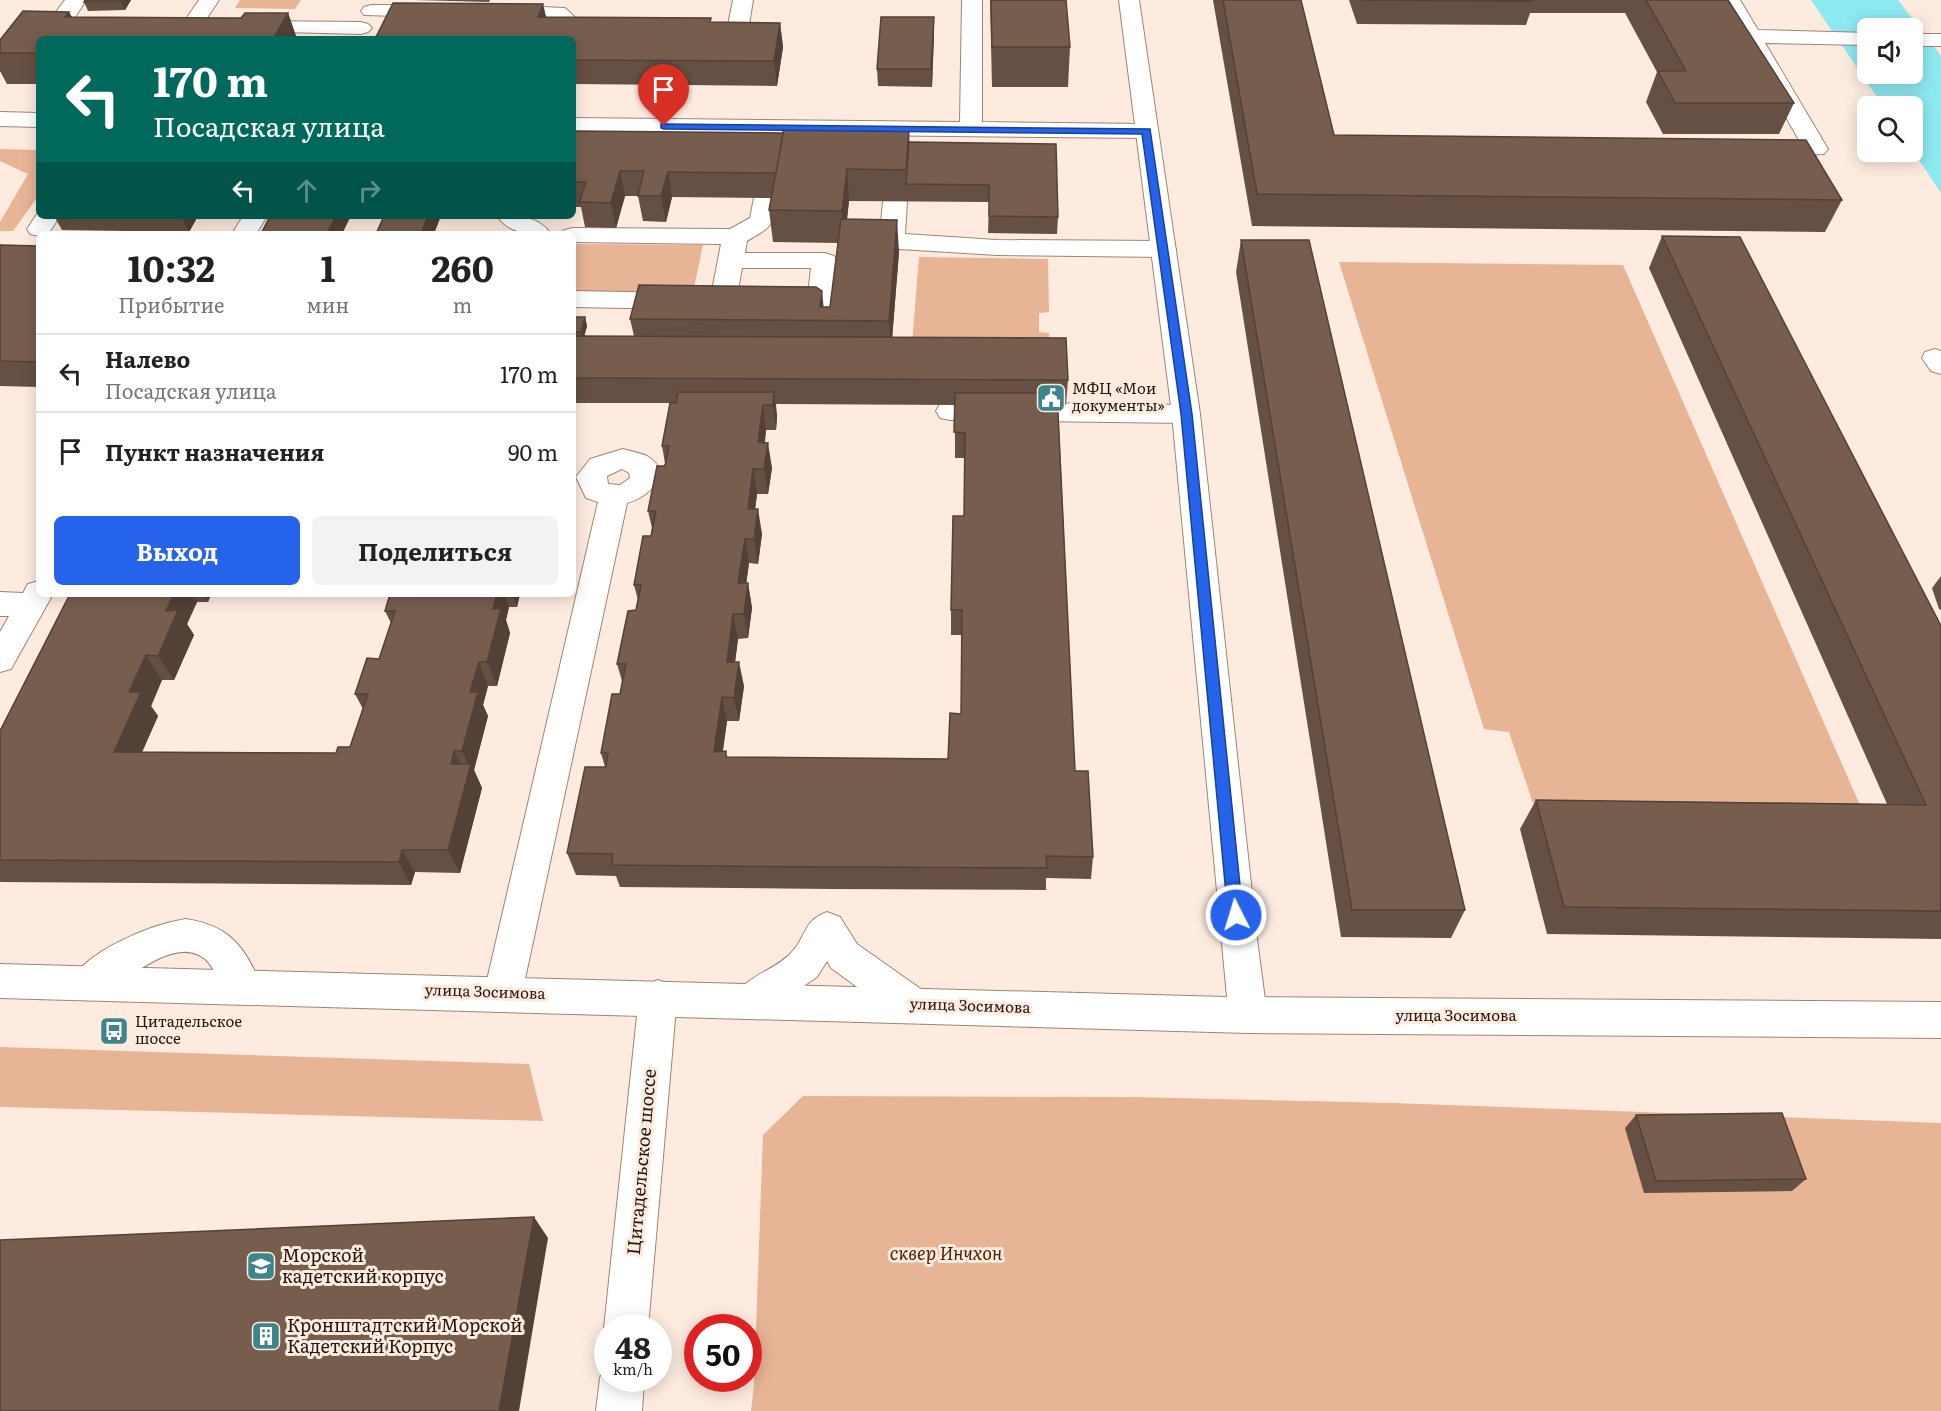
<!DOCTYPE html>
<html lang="ru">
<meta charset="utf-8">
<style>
body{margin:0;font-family:Literata,serif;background:#f2f2f2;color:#222;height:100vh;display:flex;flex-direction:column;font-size:22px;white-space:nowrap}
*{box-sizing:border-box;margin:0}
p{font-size:20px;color:#767676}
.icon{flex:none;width:33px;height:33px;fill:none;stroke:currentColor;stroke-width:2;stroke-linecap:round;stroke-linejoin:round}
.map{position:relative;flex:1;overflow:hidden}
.drawer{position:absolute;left:36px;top:231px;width:540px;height:366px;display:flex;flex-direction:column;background:#fff;border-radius:9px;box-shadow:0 3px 15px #0003}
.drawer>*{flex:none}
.top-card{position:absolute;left:36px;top:36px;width:540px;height:183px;border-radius:9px;box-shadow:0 3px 15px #0003;background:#00695c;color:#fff;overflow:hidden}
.tools{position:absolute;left:1857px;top:18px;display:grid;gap:12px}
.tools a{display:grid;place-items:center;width:66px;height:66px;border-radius:9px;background:#fff;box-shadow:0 3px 15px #0003;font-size:30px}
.speed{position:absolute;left:594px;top:1314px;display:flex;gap:12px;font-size:30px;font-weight:700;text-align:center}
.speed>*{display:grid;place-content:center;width:78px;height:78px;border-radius:50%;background:#fff;box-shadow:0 3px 15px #0003;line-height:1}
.speed small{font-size:15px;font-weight:400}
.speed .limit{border:9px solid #d22;background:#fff;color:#111}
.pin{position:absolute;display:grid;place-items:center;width:51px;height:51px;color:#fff;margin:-62px -26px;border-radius:50% 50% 50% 0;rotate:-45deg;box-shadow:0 0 6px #0007}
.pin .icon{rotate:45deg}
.me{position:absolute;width:66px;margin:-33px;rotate:355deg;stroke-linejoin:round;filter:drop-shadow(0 0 4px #0008)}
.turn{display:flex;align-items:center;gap:21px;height:126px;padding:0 18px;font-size:27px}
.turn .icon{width:78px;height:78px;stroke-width:2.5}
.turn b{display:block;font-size:42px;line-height:51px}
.lanes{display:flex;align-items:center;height:57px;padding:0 18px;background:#0003;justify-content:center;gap:30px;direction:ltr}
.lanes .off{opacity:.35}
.eta{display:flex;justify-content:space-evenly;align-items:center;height:102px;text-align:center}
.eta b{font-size:36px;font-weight:700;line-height:42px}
.primary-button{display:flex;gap:12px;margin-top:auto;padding:12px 18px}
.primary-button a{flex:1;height:69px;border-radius:9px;background:#2563eb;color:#fff;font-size:24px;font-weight:700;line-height:69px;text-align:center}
.primary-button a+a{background:#f2f2f2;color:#222}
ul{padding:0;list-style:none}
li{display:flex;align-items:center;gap:18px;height:78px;padding:0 18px;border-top:2px solid #e0e0e0}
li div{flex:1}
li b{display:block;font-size:22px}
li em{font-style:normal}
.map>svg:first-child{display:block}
.green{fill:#e7b496}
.water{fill:#8ce9f1;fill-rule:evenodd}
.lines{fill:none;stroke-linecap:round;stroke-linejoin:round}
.minor-casing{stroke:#9f8473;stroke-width:2}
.major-casing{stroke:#9f8473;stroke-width:2}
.minor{fill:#fff;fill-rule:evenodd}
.major{fill:#fff;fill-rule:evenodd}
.wall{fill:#665043;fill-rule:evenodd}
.shaded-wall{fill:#534137}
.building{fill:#775d4e;stroke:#534137;stroke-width:1.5}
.route{fill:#2563eb;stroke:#184099;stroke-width:1.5}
.labels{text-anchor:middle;stroke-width:6;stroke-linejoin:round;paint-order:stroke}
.poi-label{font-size:15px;fill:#221711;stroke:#feebe0;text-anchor:start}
.street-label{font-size:15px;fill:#221711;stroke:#feebe0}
.near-street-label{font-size:18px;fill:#221711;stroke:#feebe0}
.near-park-label{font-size:18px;font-style:italic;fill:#4a2306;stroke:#feebe0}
.near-poi-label{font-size:18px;fill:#221711;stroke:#feebe0;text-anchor:start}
</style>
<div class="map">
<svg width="1941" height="1411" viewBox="0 0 1941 1411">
<rect width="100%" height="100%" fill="#feebe0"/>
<g class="green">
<polygon points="240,0 301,0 295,9 235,8"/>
<polygon points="0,149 37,150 39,152 39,195 13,231 0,231 0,222 28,174 0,161"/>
<polygon points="575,244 703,245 693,292 573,291"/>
<polygon points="919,257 1048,259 1049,312 1039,313 1039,332 1049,333 1050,346 912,344"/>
<polygon points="1339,262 1623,265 1863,812 1535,809 1509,732 1484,729"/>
<polygon points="0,1047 529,1064 543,1121 0,1107"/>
<polygon points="803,1096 1132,1097 1393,1103 1941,1123 1941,1411 751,1411 754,1384 763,1135"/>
</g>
<path class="water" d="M 1811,0 L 1898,0 L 1941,56 L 1941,193 L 1913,151 L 1912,106 L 1883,106 ZM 1868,28 L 1912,28 L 1912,74 L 1868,74 Z"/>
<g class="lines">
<g class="minor-casing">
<g id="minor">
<path d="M 65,0 L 86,0 C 77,14 68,34 50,29 L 46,25 Z"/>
<polygon points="199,0 219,0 199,30 192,32 185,30 181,26"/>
<polygon points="733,0 753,0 748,31 745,36 737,37 693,36 690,31 693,26 728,25"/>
<polygon points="962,0 982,0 982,122 1147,124 1155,126 1158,131 1155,136 1147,138 573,132 573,118 960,122"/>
<polygon points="1720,0 1740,0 1758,30 1868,33 1868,45 1765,43 1828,149 1824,154 1768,156 1760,154 1756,149 1760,144 1800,142"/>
<polygon points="371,5 432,5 439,7 442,11 439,15 432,17 364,15 361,11 364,7"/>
<polygon points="499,5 565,8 589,30 583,47 573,48 573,39 565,39 567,31 553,18 492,15 489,11 492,7"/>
<polygon points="248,21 361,22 368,24 372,28 368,32 361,34 241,31 237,27 241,23"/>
<rect x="1912" y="34" width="29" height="12"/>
<polygon points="0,112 39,113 39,127 0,126"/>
<path d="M 766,191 L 775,193 L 778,198 C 772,227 773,226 747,241 L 745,253 L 825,253 L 834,256 L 838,261 L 833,302 L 829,308 C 814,312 794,312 779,308 L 775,302 L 779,296 L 808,294 L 811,268 L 742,268 L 736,301 L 732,307 L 723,309 L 714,307 L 710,301 L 721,244 L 573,242 L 573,234 L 561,234 L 564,230 L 573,228 L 730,229 L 750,218 L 754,198 L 757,193 Z"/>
<polygon points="895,194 904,196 907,201 905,234 997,240 1163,241 1172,244 1176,249 1172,254 1163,257 997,255 899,249 854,252 845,250 842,245 845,240 880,234 883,201 886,196"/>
<polygon points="39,211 39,216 60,216 48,234 39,234 39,236 30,234 27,229"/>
<polygon points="243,216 267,216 256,234 232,234"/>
<path d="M 497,216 C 517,216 538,215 551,234 C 531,234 510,235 497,216 Z"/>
<polygon points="573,291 679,293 688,295 692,301 688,307 679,309 573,307"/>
<polygon points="1935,349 1941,351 1941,374 1931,371 1922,358 1925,352"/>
<polygon points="950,402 1186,405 1196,407 1200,414 1196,421 1186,423 950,420 940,418 936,411 940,404"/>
<path d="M 623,449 C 630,451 640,453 647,456 C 676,473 647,498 627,503 L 522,993 L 516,1005 L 503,1010 L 490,1005 L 484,993 L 598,502 L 586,498 L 576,477 L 590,459 ZM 622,469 L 629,473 L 630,478 L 620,485 L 608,484 L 607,476 Z"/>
<polygon points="39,581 39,594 53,594 11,669 0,672 0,632 9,616 0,616 0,592 23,593 28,584"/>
<path d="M 827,912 L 840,917 L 857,944 L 925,992 L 930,1004 L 925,1016 L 911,1021 L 897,1016 L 831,968 L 827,961 L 817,977 L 765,1012 L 752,1017 L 739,1012 L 733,1000 C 745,975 773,972 791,953 C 807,937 802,921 827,912 Z"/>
<path d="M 186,919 C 231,926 244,947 262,986 L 256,998 L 243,1003 C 239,1002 233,1001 230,998 C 220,990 217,969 205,959 C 172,932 120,989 89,1000 L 76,995 L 70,983 C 85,951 152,924 186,919 Z"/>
<polygon points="658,980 671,985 677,997 648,1328 608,1328 608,1336 604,1328 639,997 645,985"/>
<polygon points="1248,997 1941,1002 1941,1038 1248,1033 1234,1027 1229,1015 1234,1003"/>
<polygon points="606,1362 608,1378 644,1378 642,1411 596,1411 600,1378"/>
</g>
</g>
<g class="major-casing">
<polygon id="major" points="1119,0 1139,0 1200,414 1257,939 1267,1015 1262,1027 1248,1033 0,998 0,964 1227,997 1172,414"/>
</g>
<use href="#minor" class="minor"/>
<use href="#major" class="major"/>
</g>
<g class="wall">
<polygon points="85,0 131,0 125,10 88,11 84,2"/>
<polygon points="415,0 490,0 489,2"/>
<polygon points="990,0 1066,0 1070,47 1068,87 992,87"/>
<polygon points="1213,0 1301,0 1334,135 1842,200 1825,232 1252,226"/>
<polygon points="1349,0 1728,0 1794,103 1779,134 1663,134 1646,102 1657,72 1625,13 1530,13 1526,25 1357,24"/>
<polygon points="69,12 72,17 241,18 288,13 297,39 39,39 39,84 7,84 0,71 0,40"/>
<polygon points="546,17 712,22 780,23 783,47 777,86 573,84 573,39"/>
<polygon points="934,17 934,33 932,87 878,86 877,69"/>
<path d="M 909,128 L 909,142 L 1058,217 L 1057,234 L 988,233 L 989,202 L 849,201 L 847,220 L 899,252 L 892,338 L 1068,380 L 1066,405 L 1058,405 L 1075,771 L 1093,857 L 1091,879 L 1046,878 L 1046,890 L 831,889 L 620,887 L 616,876 L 576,875 L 567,853 L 605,767 L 601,753 L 620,694 L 622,681 L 617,664 L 636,610 L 638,600 L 634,585 L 651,536 L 652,528 L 648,511 L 665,463 L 662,446 L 670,403 L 573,403 L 573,317 L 585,317 L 587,326 L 584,336 L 634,336 L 630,319 L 830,307 L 838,243 L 773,242 L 769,210 L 771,198 L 672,197 L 666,222 L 643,221 L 638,196 L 625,196 L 616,228 L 585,227 L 581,207 L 573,207 L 573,131 L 783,133 ZM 776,404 L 955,405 L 955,458 L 965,458 L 964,516 L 951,610 L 951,635 L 962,635 L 961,714 L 948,759 L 728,757 L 723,751 L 727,721 L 739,721 L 744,686 L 735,662 L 738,639 L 748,638 L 752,608 L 748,583 L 746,583 L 749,563 L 758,564 L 762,534 L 755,509 L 757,494 L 768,494 L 772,468 L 765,443 L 766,430 L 776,430 L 777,417 Z"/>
<polygon points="54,216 198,216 189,232 62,230"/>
<polygon points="1662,236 1941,626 1941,939 1547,934 1520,829 1536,800 1887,804 1649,268"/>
<polygon points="1241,240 1465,910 1451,938 1341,937 1236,272"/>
<polygon points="0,245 39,246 39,387 0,386"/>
<polygon points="1941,576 1941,610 1939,609 1932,588"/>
<polygon points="70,594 211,594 208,602 197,602 187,624 194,635 174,680 162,680 151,706 158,716 142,752 336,753 350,747 363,709 355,694 379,659 391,623 385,611 390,594 520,594 517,607 509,607 506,620 510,633 497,686 488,686 483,705 488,716 474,770 482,788 460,873 415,872 411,885 0,882 0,731"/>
<polygon points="1636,1115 1806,1179 1792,1191 1644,1193 1625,1128"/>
</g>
<g class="shaded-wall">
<polygon points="122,0 131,0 125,10 121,2"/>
<polygon points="543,4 549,28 538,17"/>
<polygon points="69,12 83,39 65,17"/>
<polygon points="288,13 297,39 273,39"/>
<polygon points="934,17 934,33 932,87 931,69"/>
<polygon points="780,23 783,47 777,86 774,61"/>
<polygon points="909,128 910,160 906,184 906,170"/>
<polygon points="847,169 849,201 844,243 842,211"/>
<polygon points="620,171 625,196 616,228 611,203"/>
<polygon points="668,172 672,197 666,222 661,196"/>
<polygon points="181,216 198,216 189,232"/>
<polygon points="336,216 351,216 342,234 327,234"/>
<polygon points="428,216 441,216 434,234 421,234"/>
<polygon points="897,220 899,252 891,353 889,321"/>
<polygon points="822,291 825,321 820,307"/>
<polygon points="585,317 587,326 583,341 581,332"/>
<polygon points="39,357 39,367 36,362"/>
<polygon points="774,392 777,417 776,430 773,405"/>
<polygon points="763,405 766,430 761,468 758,442"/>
<polygon points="768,443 772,468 768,494 764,469"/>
<polygon points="753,469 757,494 752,534 748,509"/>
<polygon points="758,509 762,534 758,564 754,539"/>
<polygon points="745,539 749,563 743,608 738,583"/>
<polygon points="748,583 752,608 748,638 744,614"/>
<polygon points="174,594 192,594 197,602 187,624 194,635 174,680 158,656 166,611"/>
<polygon points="203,594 211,594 208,602"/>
<polygon points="497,594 504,594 509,607 506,620 510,633 497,686 487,662 493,609"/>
<polygon points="512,594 520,594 517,607"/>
<polygon points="733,614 738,639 732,686 727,662"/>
<polygon points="146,655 162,680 151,706 158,716 132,775 114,752 129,692"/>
<polygon points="479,662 488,686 483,705 488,716 474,770 482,788 460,873 448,850 470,768 462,751 470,692"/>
<polygon points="739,662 744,686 739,721 734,698"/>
<polygon points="722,697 727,721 719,775 714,752"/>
<polygon points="454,751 465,774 451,764"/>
<polygon points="402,850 415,872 411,885 399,862"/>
<polygon points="534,1217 548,1238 519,1411 499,1411"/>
</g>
<g class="building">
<polygon points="85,0 122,0 121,2 84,2"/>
<polygon points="991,0 1066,0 1070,47 992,47"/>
<polygon points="1223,0 1301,0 1334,135 1806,140 1842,200 1257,194"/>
<polygon points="1362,0 1533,0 1533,1"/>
<polygon points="1646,0 1728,0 1794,103 1675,103 1658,71 1686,71"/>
<polygon points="393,3 543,4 538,17 711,18 710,22 780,23 774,61 573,60 573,39 375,39"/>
<polygon points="23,11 69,12 65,17 229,18 241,18 245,13 288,13 273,39 39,39 39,53 0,53 0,40"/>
<polygon points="881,17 934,17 931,69 877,69"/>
<polygon points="784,127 909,128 906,170 847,169 842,211 769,210"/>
<polygon points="573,131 783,133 776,173 668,172 661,196 638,196 644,171 620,171 611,203 579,202 586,182 573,182"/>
<polygon points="909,142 1056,144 1058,217 989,216 989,185 906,184"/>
<polygon points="270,216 336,216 327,234 261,234"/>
<polygon points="384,216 428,216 421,234 376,234"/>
<polygon points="841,219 897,220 889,321 630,319 639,285 816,287 822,291 820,307 830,307"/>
<polygon points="1662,236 1740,237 1941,626 1941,911 1564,907 1536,800 1926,805"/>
<polygon points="1241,240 1309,240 1465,910 1352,910"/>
<polygon points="0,245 39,246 39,357 36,362 0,361"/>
<polygon points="573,317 585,317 581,332 573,332"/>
<polygon points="573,336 1066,338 1068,380 573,378"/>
<polygon points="678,392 774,392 773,405 763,405 758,442 768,443 764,469 753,469 748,509 758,509 754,539 745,539 738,583 748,583 744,614 733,614 727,662 739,662 734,698 722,697 714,752 726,751 726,757 948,759 950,713 961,714 962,610 951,610 953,516 964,516 965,433 954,432 955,393 1057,393 1075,771 1088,771 1093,857 1046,856 1047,868 828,867 612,865 613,854 567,853 585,767 606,767 608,753 601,753 612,694 620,694 626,664 617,664 628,611 636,610 641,585 634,585 643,536 651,536 656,511 648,511 657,466 665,466 669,446 662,446 670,403 676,403"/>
<polygon points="70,594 174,594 166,611 178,610 158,656 146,655 129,692 141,692 114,752 336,753 338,747 350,747 368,694 355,694 367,658 379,659 395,611 385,611 390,594 497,594 493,609 501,608 487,662 479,662 470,692 478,692 462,751 454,751 451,764 471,764 448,850 402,850 399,862 0,860 0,731"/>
<polygon points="1782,1113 1806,1179 1656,1181 1636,1115"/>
<polygon points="534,1217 499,1411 0,1411 0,1240"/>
</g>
<polygon class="route" points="661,124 1150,129 1192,414 1243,915 1241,920 1236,922 1230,920 1228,915 1181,414 1142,134 664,129 661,128"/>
<defs>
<g id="civic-square" transform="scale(1.5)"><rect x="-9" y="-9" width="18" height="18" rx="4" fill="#3d858b" stroke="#feebe0"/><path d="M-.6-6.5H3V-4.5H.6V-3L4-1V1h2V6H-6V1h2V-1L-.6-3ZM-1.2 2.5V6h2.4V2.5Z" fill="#fff"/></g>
<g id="bus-square" transform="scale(1.5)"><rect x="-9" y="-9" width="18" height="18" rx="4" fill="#3d858b" stroke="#feebe0"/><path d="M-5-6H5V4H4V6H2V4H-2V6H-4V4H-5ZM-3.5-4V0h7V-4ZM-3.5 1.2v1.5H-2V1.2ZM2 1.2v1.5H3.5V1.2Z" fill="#fff"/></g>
<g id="school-square" transform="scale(1.5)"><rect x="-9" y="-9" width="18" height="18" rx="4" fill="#3d858b" stroke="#feebe0"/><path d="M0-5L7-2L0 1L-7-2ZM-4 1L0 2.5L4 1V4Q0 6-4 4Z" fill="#fff"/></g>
<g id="building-square" transform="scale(1.5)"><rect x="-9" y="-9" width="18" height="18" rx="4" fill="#3d858b" stroke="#feebe0"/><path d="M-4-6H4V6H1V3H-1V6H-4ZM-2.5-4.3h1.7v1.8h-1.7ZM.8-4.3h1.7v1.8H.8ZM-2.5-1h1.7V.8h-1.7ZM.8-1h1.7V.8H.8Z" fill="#fff"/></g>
</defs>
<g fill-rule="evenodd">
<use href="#civic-square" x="1051" y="398"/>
<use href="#bus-square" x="114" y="1031"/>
<use href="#school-square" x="261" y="1266"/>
<use href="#building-square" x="266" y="1336"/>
</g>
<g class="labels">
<g class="poi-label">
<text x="1072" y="394">МФЦ «Мои<tspan x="1072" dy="17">документы»</tspan></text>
<text x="135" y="1027">Цитадельское<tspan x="135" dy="17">шоссе</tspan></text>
</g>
<g class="street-label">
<text transform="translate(485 992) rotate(2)" y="5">улица Зосимова</text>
<text transform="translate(970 1006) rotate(2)" y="5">улица Зосимова</text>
<text x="1456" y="1021">улица Зосимова</text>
</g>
<g class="near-street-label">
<text transform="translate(642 1162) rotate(-85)" y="6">Цитадельское шоссе</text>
</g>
<g class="near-park-label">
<text x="946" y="1260">сквер Инчхон</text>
</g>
<g class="near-poi-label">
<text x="282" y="1262">Морской<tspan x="282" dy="21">кадетский корпус</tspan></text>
<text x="287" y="1332">Кронштадтский Морской<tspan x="287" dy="21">Кадетский Корпус</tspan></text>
</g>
</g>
</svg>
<div class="tools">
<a><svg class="icon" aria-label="sound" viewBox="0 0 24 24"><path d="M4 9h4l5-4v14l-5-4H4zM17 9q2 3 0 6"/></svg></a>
<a><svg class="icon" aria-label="search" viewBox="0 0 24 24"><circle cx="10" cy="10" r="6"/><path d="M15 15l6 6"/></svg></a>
</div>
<div class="speed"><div>48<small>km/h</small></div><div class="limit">50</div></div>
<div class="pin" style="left:664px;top:126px;background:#d93025"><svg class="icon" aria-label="arrive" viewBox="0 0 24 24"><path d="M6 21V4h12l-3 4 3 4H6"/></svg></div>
<svg class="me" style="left:1236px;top:915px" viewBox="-20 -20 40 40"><circle r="17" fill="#2563eb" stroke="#fff" stroke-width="3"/><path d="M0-11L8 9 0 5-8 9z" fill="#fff"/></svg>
<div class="top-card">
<div class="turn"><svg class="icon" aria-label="left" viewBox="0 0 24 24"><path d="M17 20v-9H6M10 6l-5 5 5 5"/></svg><div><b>170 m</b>Посадская улица</div></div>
<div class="lanes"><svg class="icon" aria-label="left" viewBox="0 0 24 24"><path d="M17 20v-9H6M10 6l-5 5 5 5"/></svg><svg class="icon off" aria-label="ahead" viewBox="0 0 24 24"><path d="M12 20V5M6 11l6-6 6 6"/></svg><svg class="icon off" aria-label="right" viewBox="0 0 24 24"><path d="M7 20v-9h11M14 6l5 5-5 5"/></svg></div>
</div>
<section class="drawer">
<div class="eta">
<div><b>10:32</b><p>Прибытие</p></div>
<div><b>1</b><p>мин</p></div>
<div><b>260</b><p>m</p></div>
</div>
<ul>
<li><svg class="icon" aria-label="left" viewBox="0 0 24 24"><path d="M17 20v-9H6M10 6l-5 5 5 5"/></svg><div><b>Налево</b><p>Посадская улица</p></div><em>170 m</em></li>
<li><svg class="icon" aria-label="arrive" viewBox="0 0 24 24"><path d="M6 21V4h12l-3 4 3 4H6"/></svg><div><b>Пункт назначения</b></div><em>90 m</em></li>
</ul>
<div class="primary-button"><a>Выход</a><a>Поделиться</a></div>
</section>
</div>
